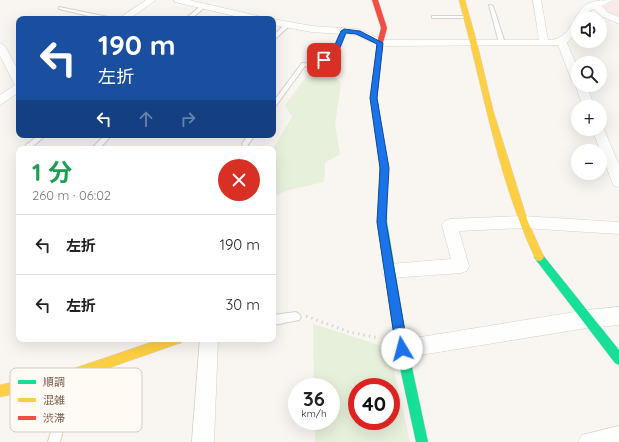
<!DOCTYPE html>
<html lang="ja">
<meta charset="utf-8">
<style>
body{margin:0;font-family:Quicksand,"Noto Sans JP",sans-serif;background:#f2f2f2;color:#222;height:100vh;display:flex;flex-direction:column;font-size:15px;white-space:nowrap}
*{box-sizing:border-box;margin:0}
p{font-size:13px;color:#767676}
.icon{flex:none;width:22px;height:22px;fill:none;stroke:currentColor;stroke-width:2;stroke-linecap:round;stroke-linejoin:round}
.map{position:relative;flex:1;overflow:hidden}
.side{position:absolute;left:16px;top:146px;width:260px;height:196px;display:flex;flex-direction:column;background:#fff;border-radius:8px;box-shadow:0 4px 16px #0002}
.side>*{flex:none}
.banner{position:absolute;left:16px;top:16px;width:260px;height:122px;border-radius:8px;box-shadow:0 4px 16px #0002;background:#1a4fa0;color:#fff;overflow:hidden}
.tools{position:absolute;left:571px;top:12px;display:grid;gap:8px}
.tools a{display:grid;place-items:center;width:36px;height:36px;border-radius:50%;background:#fff;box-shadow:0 4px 16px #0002;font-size:20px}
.speed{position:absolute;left:288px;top:378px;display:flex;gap:8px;font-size:20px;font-weight:700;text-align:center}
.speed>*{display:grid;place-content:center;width:52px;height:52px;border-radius:50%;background:#fff;box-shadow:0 4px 16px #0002;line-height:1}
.speed small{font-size:10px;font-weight:400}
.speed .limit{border:6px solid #d22;background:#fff;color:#111}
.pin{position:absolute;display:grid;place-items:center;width:34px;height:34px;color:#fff;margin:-17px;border-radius:8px;box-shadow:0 2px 6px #0006}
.me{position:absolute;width:44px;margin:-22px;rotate:352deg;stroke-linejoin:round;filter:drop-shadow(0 0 3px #0008)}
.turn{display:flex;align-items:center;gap:14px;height:84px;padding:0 16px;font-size:18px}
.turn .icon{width:52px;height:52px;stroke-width:2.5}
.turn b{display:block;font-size:28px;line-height:34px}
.lanes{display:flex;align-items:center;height:38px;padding:0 16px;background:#0003;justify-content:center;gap:20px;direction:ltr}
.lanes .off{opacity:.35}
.round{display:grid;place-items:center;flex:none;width:42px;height:42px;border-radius:21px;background:#f2f2f2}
.headline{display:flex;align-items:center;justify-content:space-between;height:68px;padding:0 16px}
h1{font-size:24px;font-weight:700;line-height:30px;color:#1e9e55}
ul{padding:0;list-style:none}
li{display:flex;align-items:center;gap:12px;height:60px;padding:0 16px;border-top:1px solid #e0e0e0}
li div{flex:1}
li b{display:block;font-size:15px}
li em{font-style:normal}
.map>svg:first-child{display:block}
.medical{fill:#fae9e9}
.green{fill:#e7f0db;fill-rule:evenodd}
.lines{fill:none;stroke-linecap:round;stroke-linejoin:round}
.lane-casing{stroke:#d7d1cb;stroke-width:2}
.street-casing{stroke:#d7d1cb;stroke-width:1}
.fast-casing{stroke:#d9d2cb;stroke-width:1}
.slow-casing{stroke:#d9d2cb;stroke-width:1}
.jam-casing{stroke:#d9d2cb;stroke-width:1}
.path{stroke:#dcd5d0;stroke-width:3;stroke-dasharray:1.5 4;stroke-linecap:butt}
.lane{fill:#fefefd;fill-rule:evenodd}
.street{fill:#fefefd;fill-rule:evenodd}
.fast{fill:#16e098;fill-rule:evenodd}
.slow{fill:#ffcf43;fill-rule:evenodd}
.jam{fill:#f24e42;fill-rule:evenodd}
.route{fill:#1a73e8;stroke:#114b97}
.key{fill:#fffaf3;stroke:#d7cbc1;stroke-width:1}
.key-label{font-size:11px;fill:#7a5c4d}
</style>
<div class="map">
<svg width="619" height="442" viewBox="0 0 619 442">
<rect width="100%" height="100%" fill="#f9f5f0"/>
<polygon class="medical" points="615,0 619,0 619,18 610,14 602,7"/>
<g class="green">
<polygon points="330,72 341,83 335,125 340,154 325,163 324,182 285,191 273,197 273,149 292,117 285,105 309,73"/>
<path d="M 313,324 L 389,348 L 410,442 L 315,442 L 315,421 L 331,421 L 331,387 L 314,387 ZM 357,387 L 391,387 L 391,421 L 357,421 Z"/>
</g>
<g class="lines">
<g class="lane-casing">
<g id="lane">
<polygon points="202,5 206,6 191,19 185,19"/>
<polygon points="489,5 493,6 505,43 504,44 499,43"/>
<polygon points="59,7 108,17 111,19 102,19 59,9"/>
<polygon points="432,16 467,16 469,17 467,18 432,18"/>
<polygon points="285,24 290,25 273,41 273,36"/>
<polygon points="344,29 347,31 335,56 316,67 305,66 275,107 273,108 273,102 302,63 313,64 331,54 341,31"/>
<polygon points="39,135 46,135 30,149 26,149 25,147 26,145"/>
<polygon points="105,135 112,135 99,149 93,149 94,146"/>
<polygon points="248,135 255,135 247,146 243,146 242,144"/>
<polygon points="296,312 299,314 301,317 299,320 273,325 273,315"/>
<polygon points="71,374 75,375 76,379 60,442 48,442 66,379 67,375"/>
</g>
</g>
<g class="street-casing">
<g id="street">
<polygon points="146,0 156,0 129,19 118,19"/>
<polygon points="174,0 189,0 262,17 264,19 247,19 175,2"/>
<path d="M 533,0 L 541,0 L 548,40 C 569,40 571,21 582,8 C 589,0 603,0 613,0 L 602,6 L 607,12 L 619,17 L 619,24 L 601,16 L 594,9 L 589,11 L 585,19 L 578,19 L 578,30 L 567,43 L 578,68 L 578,85 L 586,85 L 595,107 L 583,107 L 575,84 L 572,81 L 558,45 L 380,46 L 356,35 L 312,32 L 273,25 L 273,19 L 312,26 L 358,29 L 382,40 L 539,40 Z"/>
<polygon points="0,43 5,46 19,72 19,92 0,105 0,95 15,85 0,56"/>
<polygon points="600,125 604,129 619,165 619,187 614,186 612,182 592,129 600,129"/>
<polygon points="523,216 619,222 619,234 523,228 459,231 469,266 467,271 461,273 390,278 384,276 382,271 384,266 390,264 451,259 442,225 445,221 450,219"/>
<polygon points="619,307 619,325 587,328 402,358 395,356 393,349 395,342 402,340 587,310"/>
<polygon points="200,339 218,339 214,442 192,442"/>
<polygon points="619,426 619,442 578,442 582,435"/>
</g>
</g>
<g class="fast-casing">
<g id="fast">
<polygon points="383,190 387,193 387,222 408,349 428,442 416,442 396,349 377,222 379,193"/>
<polygon points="539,253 542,254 619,350 619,365 615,363 536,260 534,257 536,254"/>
</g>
</g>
<g class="slow-casing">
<g id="slow">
<path d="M 459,0 L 465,0 L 477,43 L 493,110 L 528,222 L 544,257 L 542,260 L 539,261 L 536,260 C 497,178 483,87 459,0 Z"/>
<polygon points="161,339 182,339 181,343 177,344 72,381 0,397 0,385 72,369"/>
</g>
</g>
<g class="jam-casing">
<polygon id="jam" points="372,0 378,0 387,28 383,43 377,98 388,168 387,193 383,196 379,193 380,168 371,98 377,43 381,28"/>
</g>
<polyline class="path" points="306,316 349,332 379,338"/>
<use href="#lane" class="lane"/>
<use href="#street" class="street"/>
<use href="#fast" class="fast"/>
<use href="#slow" class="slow"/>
<use href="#jam" class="jam"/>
</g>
<path class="route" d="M 344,29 L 360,31 L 383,43 L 377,98 L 389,168 L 386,222 L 408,349 L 406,353 L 402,355 L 398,353 L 396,349 L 377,222 L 380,168 L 370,98 L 377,44 L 356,34 L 346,33 C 341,44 337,63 321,62 L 321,59 L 331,54 L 341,31 Z"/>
<rect x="10" y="368" width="132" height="64" rx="6" class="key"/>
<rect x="18" y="380" width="18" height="4" fill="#16e098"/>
<rect x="18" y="398" width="18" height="4" fill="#ffcf43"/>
<rect x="18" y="416" width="18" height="4" fill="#f24e42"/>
<g class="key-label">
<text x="43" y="386">順調</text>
<text x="43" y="404">混雑</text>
<text x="43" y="422">渋滞</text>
</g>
</svg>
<div class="tools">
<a><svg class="icon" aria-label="sound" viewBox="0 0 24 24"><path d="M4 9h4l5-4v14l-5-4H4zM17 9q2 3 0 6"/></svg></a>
<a><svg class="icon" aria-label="search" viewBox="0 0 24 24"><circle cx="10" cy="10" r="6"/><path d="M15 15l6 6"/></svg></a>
<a>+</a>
<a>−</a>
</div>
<div class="speed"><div>36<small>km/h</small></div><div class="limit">40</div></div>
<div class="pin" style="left:324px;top:60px;background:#d93025"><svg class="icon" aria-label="arrive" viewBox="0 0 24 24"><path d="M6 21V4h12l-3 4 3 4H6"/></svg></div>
<svg class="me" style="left:402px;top:349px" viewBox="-20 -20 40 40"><circle r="19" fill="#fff"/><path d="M0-13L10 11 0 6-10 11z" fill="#1a73e8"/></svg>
<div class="banner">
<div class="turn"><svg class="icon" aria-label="left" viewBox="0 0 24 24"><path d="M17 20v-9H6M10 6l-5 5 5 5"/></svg><div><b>190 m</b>左折</div></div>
<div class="lanes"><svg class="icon" aria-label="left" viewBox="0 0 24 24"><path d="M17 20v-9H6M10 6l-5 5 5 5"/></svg><svg class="icon off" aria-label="ahead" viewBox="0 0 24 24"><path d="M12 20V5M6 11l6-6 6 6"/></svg><svg class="icon off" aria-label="right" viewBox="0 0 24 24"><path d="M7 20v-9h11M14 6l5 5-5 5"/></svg></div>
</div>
<section class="side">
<div class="headline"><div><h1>1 分</h1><p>260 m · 06:02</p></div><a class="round" style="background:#d93025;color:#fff"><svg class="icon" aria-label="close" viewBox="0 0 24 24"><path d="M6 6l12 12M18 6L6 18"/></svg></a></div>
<ul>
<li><svg class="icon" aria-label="left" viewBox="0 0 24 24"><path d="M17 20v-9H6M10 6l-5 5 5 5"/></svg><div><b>左折</b></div><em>190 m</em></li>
<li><svg class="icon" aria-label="left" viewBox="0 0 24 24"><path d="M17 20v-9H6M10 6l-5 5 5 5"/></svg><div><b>左折</b></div><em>30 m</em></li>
</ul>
</section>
</div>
